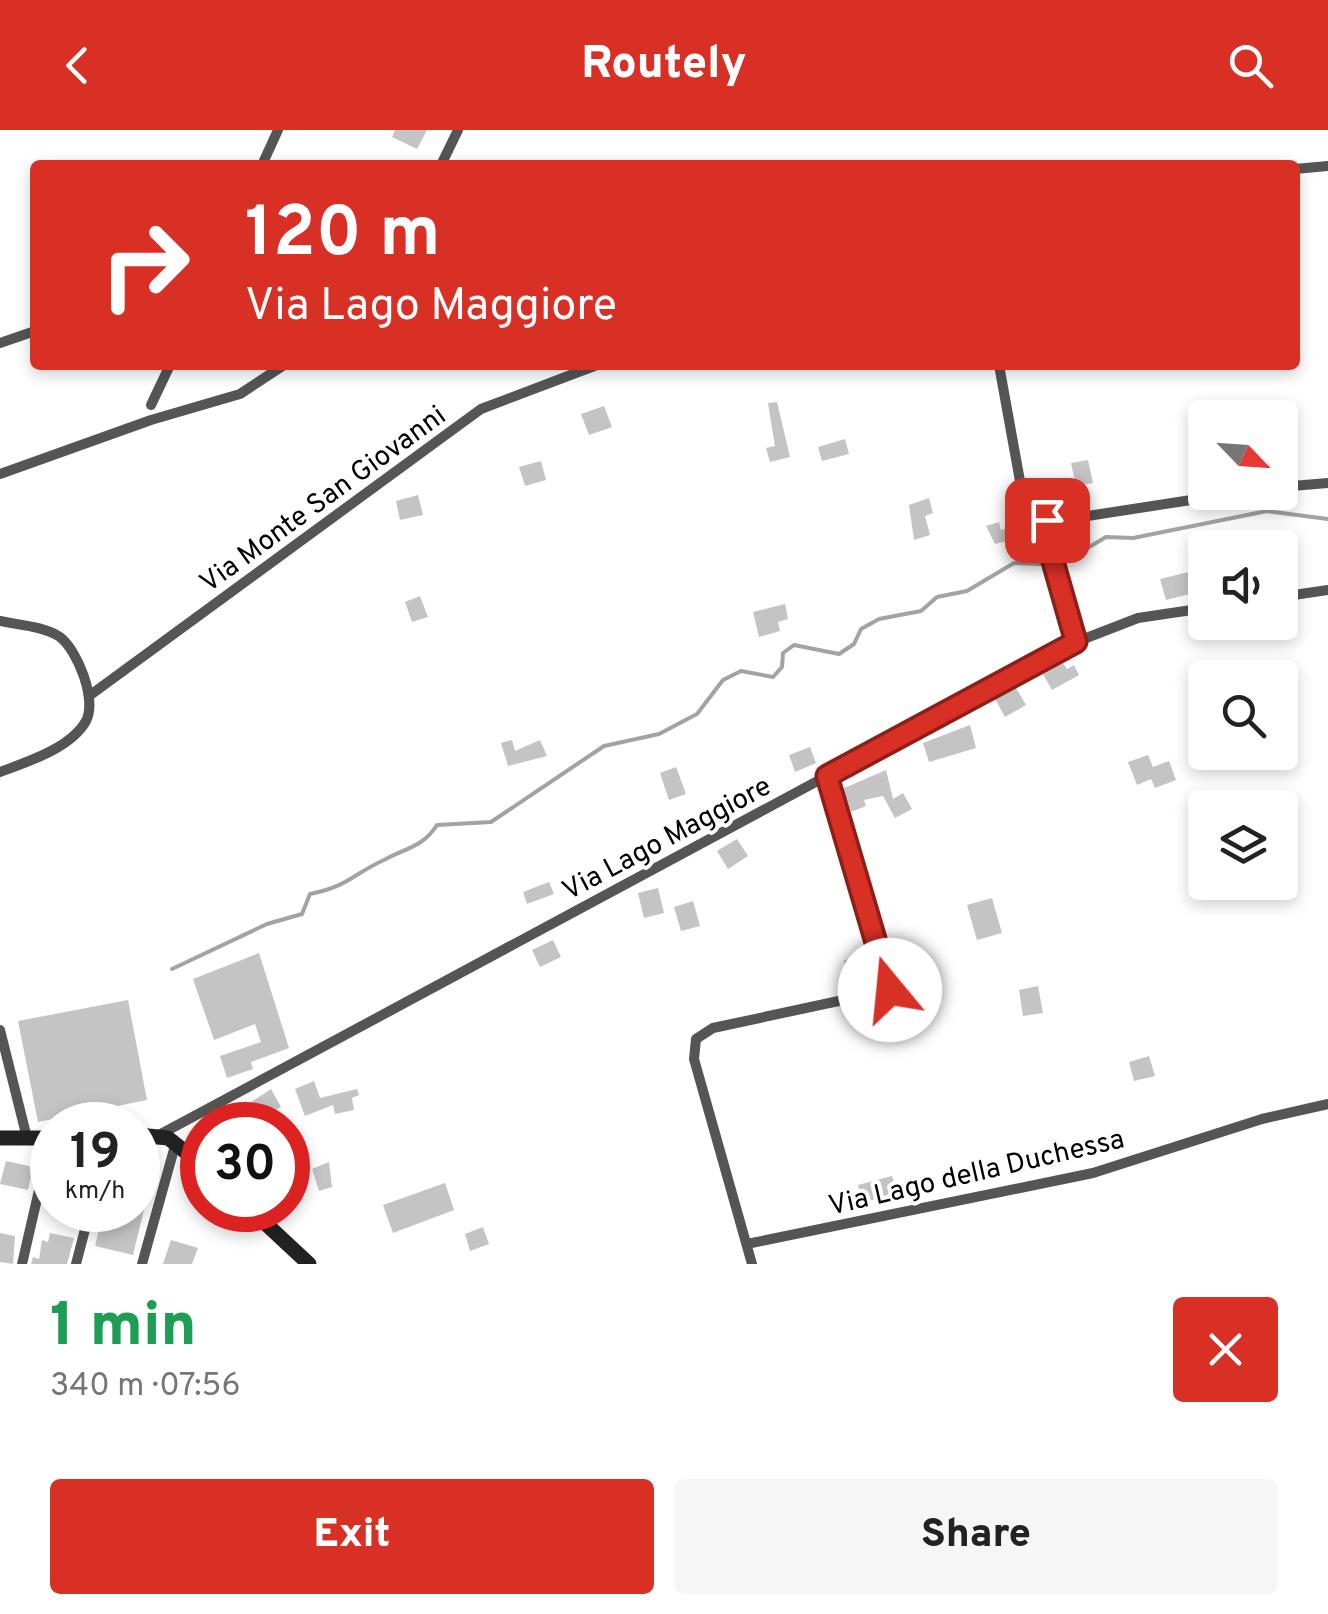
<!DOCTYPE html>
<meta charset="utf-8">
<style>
body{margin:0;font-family:Overpass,sans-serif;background:#f6f6f6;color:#222;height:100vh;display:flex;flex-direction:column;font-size:38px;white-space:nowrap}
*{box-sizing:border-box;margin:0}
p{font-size:32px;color:#767676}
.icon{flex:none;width:55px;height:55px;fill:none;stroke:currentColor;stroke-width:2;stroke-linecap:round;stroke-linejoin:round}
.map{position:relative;height:1134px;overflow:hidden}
.sheet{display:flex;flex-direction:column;background:#fff;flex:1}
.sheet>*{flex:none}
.top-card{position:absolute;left:30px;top:30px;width:1270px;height:210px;border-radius:10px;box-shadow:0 5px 15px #0003;background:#d93025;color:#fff;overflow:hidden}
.needle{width:65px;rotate:115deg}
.buttons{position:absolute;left:1188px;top:270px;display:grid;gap:20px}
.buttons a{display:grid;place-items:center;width:110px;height:110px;border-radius:10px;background:#fff;box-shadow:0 5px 15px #0003;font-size:50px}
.speed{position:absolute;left:30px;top:972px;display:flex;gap:20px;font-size:50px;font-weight:700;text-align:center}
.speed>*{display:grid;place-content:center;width:130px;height:130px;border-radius:50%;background:#fff;box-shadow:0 5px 15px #0003;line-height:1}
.speed small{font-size:25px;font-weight:400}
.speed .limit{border:15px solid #d22;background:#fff;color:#111}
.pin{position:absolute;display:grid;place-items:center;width:85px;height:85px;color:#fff;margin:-42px;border-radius:20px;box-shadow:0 5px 15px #0006}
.me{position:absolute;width:110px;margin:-55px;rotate:343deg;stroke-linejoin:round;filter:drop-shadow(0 0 8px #0008)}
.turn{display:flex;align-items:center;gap:35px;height:210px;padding:0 50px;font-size:45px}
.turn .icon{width:130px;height:130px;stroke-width:2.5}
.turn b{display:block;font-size:70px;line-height:85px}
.round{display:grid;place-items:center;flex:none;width:105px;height:105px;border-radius:10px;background:#f6f6f6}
.summary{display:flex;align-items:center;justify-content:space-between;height:170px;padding:0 50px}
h1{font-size:60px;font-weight:800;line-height:75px;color:#1e9e55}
.primary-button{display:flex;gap:20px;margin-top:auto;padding:20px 50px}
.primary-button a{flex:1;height:115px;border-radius:10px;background:#d93025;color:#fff;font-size:40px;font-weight:800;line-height:115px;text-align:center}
.primary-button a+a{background:#f6f6f6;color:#222}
header{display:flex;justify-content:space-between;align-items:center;height:130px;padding:0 50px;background:#d93025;color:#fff;font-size:45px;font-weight:800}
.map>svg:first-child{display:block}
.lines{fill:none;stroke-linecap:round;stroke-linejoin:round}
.stream{stroke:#a3a3a3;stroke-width:4}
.building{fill:#c4c4c4}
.street{stroke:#555;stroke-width:10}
.secondary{stroke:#222;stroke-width:15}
.route-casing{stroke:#8d1f18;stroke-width:25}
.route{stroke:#d93025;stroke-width:18}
.labels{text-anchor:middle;stroke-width:8;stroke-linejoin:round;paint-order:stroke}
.street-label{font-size:28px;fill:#000;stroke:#fff}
</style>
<header><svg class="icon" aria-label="back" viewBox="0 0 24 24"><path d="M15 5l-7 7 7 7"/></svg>Routely<svg class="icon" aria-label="search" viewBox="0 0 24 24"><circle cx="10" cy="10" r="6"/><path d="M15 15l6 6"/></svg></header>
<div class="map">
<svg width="1328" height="1134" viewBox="0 0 1328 1134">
<rect width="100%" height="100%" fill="#fff"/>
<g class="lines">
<path class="stream" d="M 172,839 L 267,794 L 302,784 L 310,764 C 347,757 353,744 384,730 C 406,718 423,717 437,695 L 491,692 L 604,616 L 659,604 L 697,584 L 723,550 L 741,541 L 773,547 L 782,537 L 783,523 L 794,515 L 839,524 L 854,514 L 861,499 L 879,489 L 921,481 L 937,467 L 967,461 L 1014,433 L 1040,434 L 1079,423 L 1106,407 L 1133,408 L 1267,381 L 1328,389"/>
</g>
<g class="building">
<polygon points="395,0 427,0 417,19 392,7"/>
<polygon points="777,272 790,327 770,332 766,318 775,316 768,273"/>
<polygon points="604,276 612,297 589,305 581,284"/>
<polygon points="845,309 849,324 822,331 818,317"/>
<polygon points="1088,330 1093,353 1076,356 1071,333"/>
<polygon points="541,331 546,350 525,356 519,337"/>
<polygon points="418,365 423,385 400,390 396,371"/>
<polygon points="929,368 933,383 925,386 930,405 914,410 909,375"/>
<polygon points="999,392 1001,400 1008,398 1011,410 995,414 986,396"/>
<polygon points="1205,438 1205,460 1166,470 1160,449"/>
<polygon points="420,466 428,487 412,492 405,472"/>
<polygon points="785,474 788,489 778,492 780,501 759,507 753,482"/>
<polygon points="1063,533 1067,539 1074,535 1079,545 1052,560 1043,544"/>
<polygon points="1016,558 1026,575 1005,587 995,569"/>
<polygon points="970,595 976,618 929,632 923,613"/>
<polygon points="512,610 515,621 540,610 547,626 508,636 501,613"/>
<polygon points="810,617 816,633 795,642 789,625"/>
<polygon points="1148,625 1153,637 1169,631 1176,650 1155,658 1151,649 1137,655 1128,632"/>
<polygon points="676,637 686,664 669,670 660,643"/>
<polygon points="886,640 893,669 903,663 912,679 895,688 883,666 864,670 866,676 851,682 842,659"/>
<polygon points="737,709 748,726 728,739 717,721"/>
<polygon points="549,752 554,764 527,774 523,762"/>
<polygon points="658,758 664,783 644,788 638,763"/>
<polygon points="992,768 1002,803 977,810 967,775"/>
<polygon points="693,771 700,796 681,801 674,777"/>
<polygon points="553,810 561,827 540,837 532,820"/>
<polygon points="259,823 289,918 251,932 253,939 227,948 220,926 261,912 255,894 214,910 193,849"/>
<polygon points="862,827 865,845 847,848 844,830"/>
<polygon points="1038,856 1043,883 1023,886 1019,860"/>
<polygon points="128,870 147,970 38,992 18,891"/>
<polygon points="1149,926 1155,946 1134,951 1129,932"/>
<polygon points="314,951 320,968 357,959 359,965 352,968 354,980 335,984 333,975 305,986 295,959"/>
<polygon points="271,959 281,977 247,995 217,995"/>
<polygon points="6,1031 33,1037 28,1060 0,1054"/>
<polygon points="329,1032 332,1057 319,1061 312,1039"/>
<polygon points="892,1046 897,1063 862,1073 858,1055"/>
<polygon points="445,1053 454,1080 393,1103 383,1075"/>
<polygon points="118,1080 144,1080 133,1125 95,1116 100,1095 114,1098"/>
<polygon points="483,1097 489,1114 470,1121 465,1104"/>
<polygon points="0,1103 15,1106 13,1134 0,1132"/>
<polygon points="50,1103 74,1108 67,1134 31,1134 33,1127 39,1129 42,1110 48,1112"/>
<polygon points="171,1110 198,1118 192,1134 163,1134"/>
</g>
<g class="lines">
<g class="street">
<polyline points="262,35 278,0"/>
<polyline points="441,35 458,0"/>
<polyline points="1295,39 1328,36"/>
<polyline points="0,213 35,201"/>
<polyline points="999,235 1022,362 1042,393"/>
<polyline points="151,275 170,235"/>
<polyline points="0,344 151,290 240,264 284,235"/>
<polyline points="1280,357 1328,353"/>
<polyline points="1280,467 1328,460"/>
<path d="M 0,491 C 18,495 44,496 60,507 C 78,521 97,570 86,591 C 71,618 27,632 0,642"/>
<polyline points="1076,512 1042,393 1243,362"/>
<polyline points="89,566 481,279 597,235"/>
<polyline points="0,900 27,1008"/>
<polyline points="159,1005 1076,512 1138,488 1205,478"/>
<polyline points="747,1114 1093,1043 1262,989 1328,974"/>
<polyline points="22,1134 51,1008"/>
<polyline points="76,1134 90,1080"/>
<polyline points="142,1134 176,1012"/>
<polyline points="752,1134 694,929 696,909 713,898 890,860 827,646"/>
</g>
<g class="secondary">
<polyline points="138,1005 168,1008 202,1035"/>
<polyline points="0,1008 52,1008"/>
<polyline points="251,1080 309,1134"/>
</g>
</g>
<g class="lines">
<g class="route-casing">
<polyline id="route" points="890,860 827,646 1076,512 1042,393 1047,390"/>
</g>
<use href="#route" class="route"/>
</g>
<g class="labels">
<g class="street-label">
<text transform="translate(322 368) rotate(-36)" y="10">Via Monte San Giovanni</text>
<text transform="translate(666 707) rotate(-28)" y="10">Via Lago Maggiore</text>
<text transform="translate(976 1041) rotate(-13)" y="10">Via Lago della Duchessa</text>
</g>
</g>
</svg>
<div class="buttons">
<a><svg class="needle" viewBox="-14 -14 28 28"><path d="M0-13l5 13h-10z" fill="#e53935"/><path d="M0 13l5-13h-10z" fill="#767676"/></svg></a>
<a><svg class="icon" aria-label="sound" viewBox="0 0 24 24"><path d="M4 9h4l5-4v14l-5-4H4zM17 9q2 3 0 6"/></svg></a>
<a><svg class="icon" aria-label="search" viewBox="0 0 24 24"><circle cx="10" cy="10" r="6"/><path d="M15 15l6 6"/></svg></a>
<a><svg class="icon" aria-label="layers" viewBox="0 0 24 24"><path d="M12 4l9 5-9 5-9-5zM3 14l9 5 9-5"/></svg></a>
</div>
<div class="speed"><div>19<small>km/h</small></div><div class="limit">30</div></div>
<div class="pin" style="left:1047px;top:390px;background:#d93025"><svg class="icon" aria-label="arrive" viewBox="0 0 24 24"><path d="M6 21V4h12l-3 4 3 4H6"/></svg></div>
<svg class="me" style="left:890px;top:860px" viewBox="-20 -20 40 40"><circle r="19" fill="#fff"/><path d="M0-13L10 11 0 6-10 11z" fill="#d93025"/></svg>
<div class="top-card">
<div class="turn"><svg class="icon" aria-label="right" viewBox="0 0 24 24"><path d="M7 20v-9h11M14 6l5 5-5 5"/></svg><div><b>120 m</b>Via Lago Maggiore</div></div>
</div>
</div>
<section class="sheet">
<div class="summary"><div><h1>1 min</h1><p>340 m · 07:56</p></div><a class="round" style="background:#d93025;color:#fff"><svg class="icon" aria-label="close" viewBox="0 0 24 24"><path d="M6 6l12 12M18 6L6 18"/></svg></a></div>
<div class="primary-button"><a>Exit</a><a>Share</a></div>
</section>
